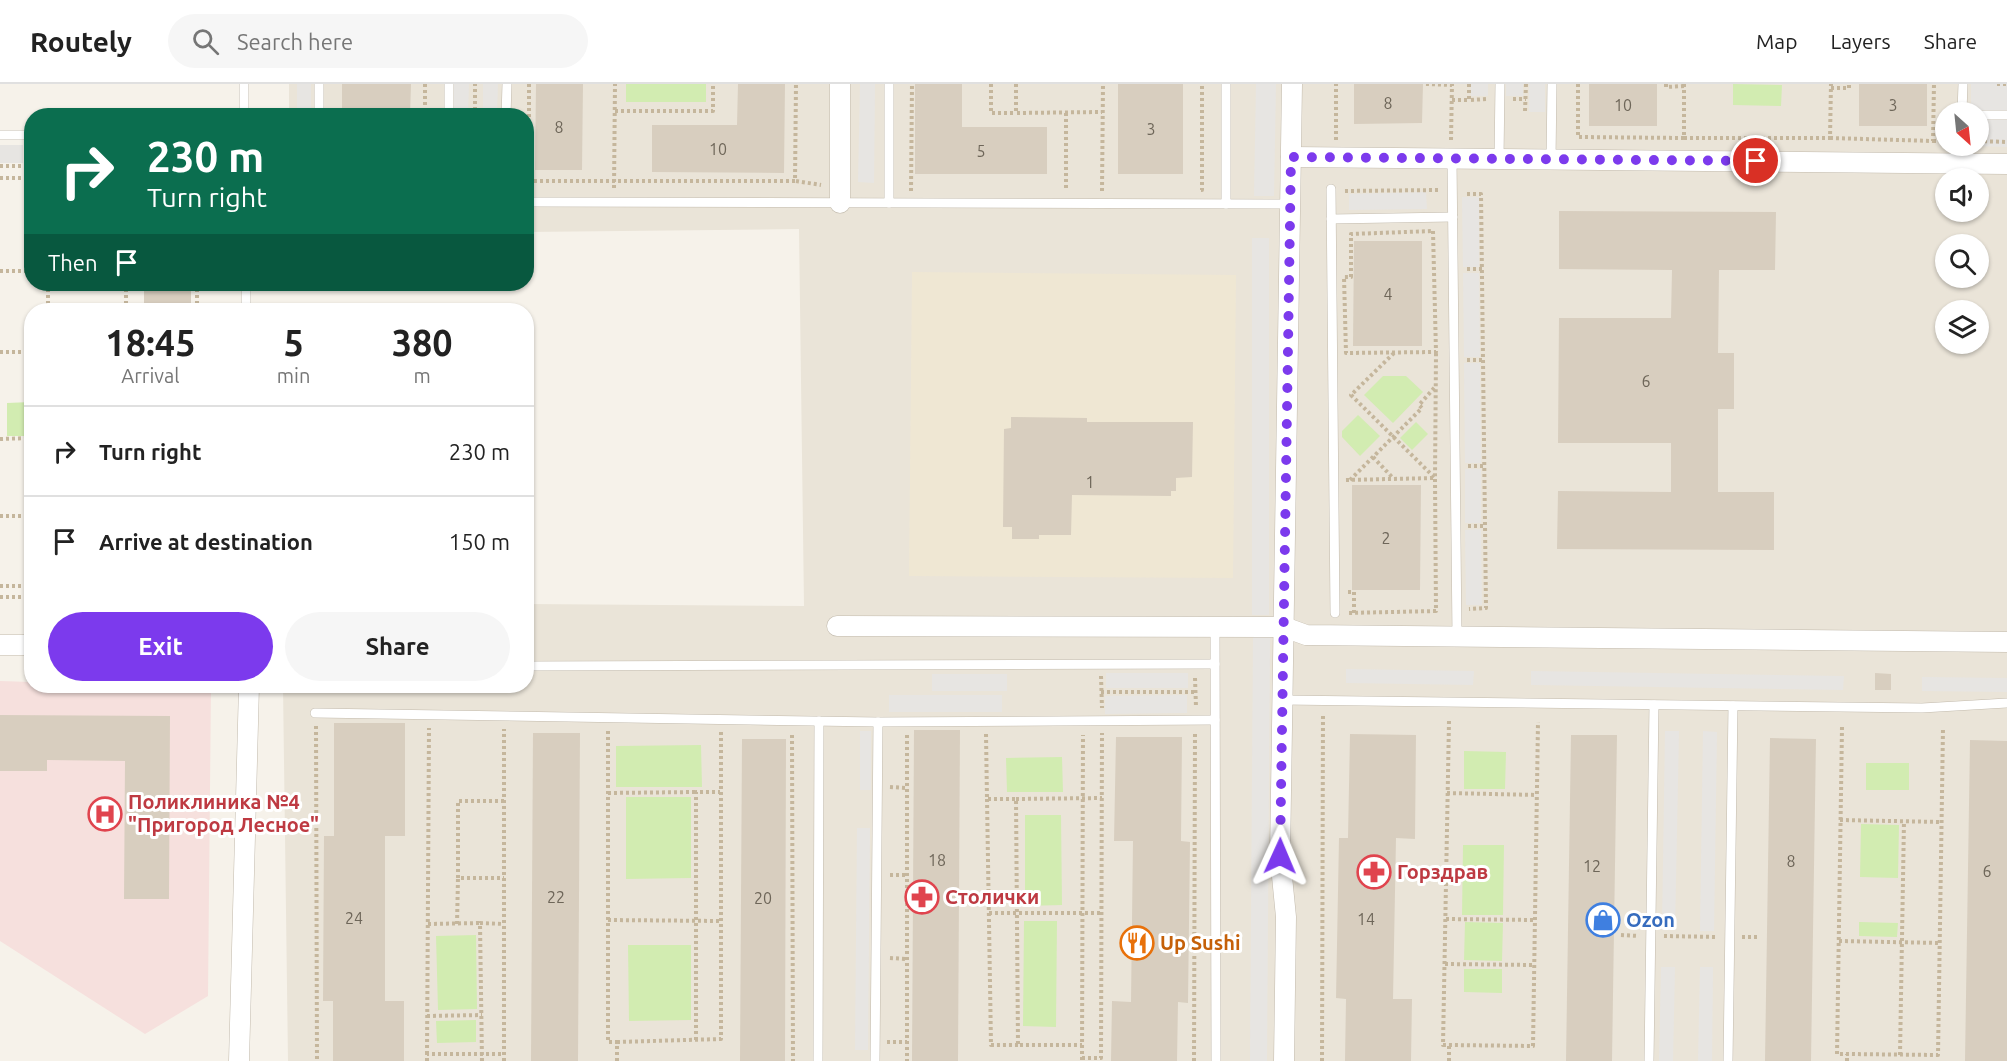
<!DOCTYPE html>
<meta charset="utf-8">
<style>
body{margin:0;font-family:Ubuntu,sans-serif;background:#f6f6f6;color:#222;height:100vh;display:flex;flex-direction:column;font-size:22px;white-space:nowrap}
*{box-sizing:border-box;margin:0}
p{font-size:20px;color:#767676}
.icon{flex:none;width:33px;height:33px;fill:none;stroke:currentColor;stroke-width:2;stroke-linecap:round;stroke-linejoin:round}
.map{position:relative;flex:1;overflow:hidden}
.sheet{position:absolute;left:24px;top:219px;width:510px;height:390px;display:flex;flex-direction:column;background:#fff;border-radius:24px;box-shadow:0 2px 4px #0004}
.sheet>*{flex:none}
.banner{position:absolute;left:24px;top:24px;width:510px;height:183px;border-radius:24px;box-shadow:0 2px 4px #0004;background:#0b6e4f;color:#fff;overflow:hidden}
.needle{width:39px;rotate:153deg}
.tools{position:absolute;left:1935px;top:18px;display:grid;gap:12px}
.tools a{display:grid;place-items:center;width:54px;height:54px;border-radius:50%;background:#fff;box-shadow:0 2px 4px #0004;font-size:30px}
.pin{position:absolute;display:grid;place-items:center;width:51px;height:51px;color:#fff;margin:-26px;border:3px solid #fff;border-radius:50%;box-shadow:0 2px 6px #0007}
.me{position:absolute;width:66px;margin:-33px;rotate:1deg;stroke-linejoin:round;filter:drop-shadow(0 0 4px #0008)}
.turn{display:flex;align-items:center;gap:21px;height:126px;padding:0 24px;font-size:27px}
.turn .icon{width:78px;height:78px;stroke-width:2.5}
.turn b{display:block;font-size:42px;line-height:51px}
.then{display:flex;align-items:center;height:57px;padding:0 24px;background:#0003;gap:12px;font-size:22px}
.eta{display:flex;justify-content:space-evenly;align-items:center;height:102px;text-align:center}
.eta b{font-size:36px;font-weight:700;line-height:42px}
.button{display:flex;gap:12px;margin-top:auto;padding:12px 24px}
.button a{flex:1;height:69px;border-radius:36px;background:#7c3aed;color:#fff;font-size:24px;font-weight:700;line-height:69px;text-align:center}
.button a+a{background:#f6f6f6;color:#222}
ul{padding:0;list-style:none}
li{display:flex;align-items:center;gap:18px;height:90px;padding:0 24px;border-top:2px solid #e0e0e0}
li div{flex:1}
li b{display:block;font-size:22px}
li em{font-style:normal}
header{display:flex;align-items:center;gap:36px;box-sizing:border-box;height:84px;padding:0 30px;background:#fff;border-bottom:2px solid #e0e0e0}
header strong{font-size:28px}
nav{display:flex;gap:33px;margin-inline-start:auto;font-size:21px}
.search{width:420px;height:54px;background:#f6f6f6;display:flex;align-items:center;gap:15px;box-sizing:border-box;padding:0 21px;border-radius:33px;color:#767676;font-size:22px}
.map>svg:first-child{display:block}
.residential{fill:#eae4d8;fill-rule:evenodd}
.education{fill:#efe7d3}
.medical{fill:#f6e0dd}
.green{fill:#d2ecb1}
.parking{fill:#e7e5e2}
.building{fill:#d8cebf}
.lines{fill:none;stroke-linecap:round;stroke-linejoin:round}
.service-casing{stroke:#c2baac;stroke-width:10}
.minor-casing{stroke:#c2baac;stroke-width:21}
.path{stroke:#c5b69c;stroke-width:4;stroke-dasharray:3 3;stroke-linecap:butt}
.service{stroke:#fff;stroke-width:9}
.minor{stroke:#fff;stroke-width:20}
.route{stroke:#7c3aed;stroke-width:10;stroke-dasharray:0 18}
.labels{text-anchor:middle;stroke-width:6;stroke-linejoin:round;paint-order:stroke}
.number-label{font-size:16px;fill:#6e6659}
.health-label{font-size:20px;font-weight:bold;fill:#be3a42;stroke:#fff;text-anchor:start}
.shop-label{font-size:20px;font-weight:bold;fill:#366cbe;stroke:#fff;text-anchor:start}
.food-label{font-size:20px;font-weight:bold;fill:#c56008;stroke:#fff;text-anchor:start}
</style>
<header>
<strong>Routely</strong>
<div class="search"><svg class="icon" aria-label="search" viewBox="0 0 24 24"><circle cx="10" cy="10" r="6"/><path d="M15 15l6 6"/></svg>Search here</div>
<nav><a>Map</a><a>Layers</a><a>Share</a></nav>
</header>
<div class="map">
<svg width="2007" height="977" viewBox="0 0 2007 977">
<rect width="100%" height="100%" fill="#f6f2ea"/>
<path class="residential" d="M 289,0 L 2007,0 L 2007,977 L 288,977 L 283,602 L 526,602 L 527,520 L 804,522 L 799,145 L 527,148 L 526,32 L 289,31 ZM 1946,28 L 1978,28 L 1978,62 L 1946,62 ZM 1946,94 L 1978,94 L 1978,128 L 1946,128 ZM 1946,160 L 1978,160 L 1978,194 L 1946,194 ZM 1946,226 L 1978,226 L 1978,260 L 1946,260 Z"/>
<polygon class="education" points="912,188 1236,191 1233,494 909,492"/>
<polygon class="medical" points="0,597 31,598 32,602 211,602 208,912 145,950 0,857"/>
<g class="green">
<rect x="626" y="0" width="80" height="18"/>
<polygon points="1733,0 1782,1 1781,22 1733,21"/>
<polygon points="1383,292 1406,292 1423,308 1393,339 1364,311"/>
<polygon points="31,318 31,352 7,352 7,319"/>
<polygon points="1358,331 1380,352 1360,372 1342,353 1342,347"/>
<polygon points="1416,338 1428,350 1412,366 1400,354"/>
<polygon points="701,661 702,703 616,703 616,662"/>
<polygon points="1464,667 1506,668 1505,705 1464,705"/>
<polygon points="1062,673 1063,708 1007,708 1006,674"/>
<rect x="1866" y="679" width="43" height="27"/>
<polygon points="626,713 691,713 691,794 626,795"/>
<polygon points="1025,731 1061,731 1062,821 1025,822"/>
<polygon points="1861,740 1899,741 1898,794 1860,793"/>
<polygon points="1463,761 1504,761 1503,831 1462,831"/>
<polygon points="1024,837 1057,837 1056,943 1023,942"/>
<polygon points="1465,838 1503,839 1502,877 1464,876"/>
<polygon points="1859,838 1898,839 1897,853 1859,852"/>
<polygon points="476,851 477,925 438,926 436,852"/>
<polygon points="628,861 691,861 691,936 629,937"/>
<polygon points="1464,885 1502,885 1502,909 1464,908"/>
<polygon points="476,936 476,958 437,959 436,937"/>
</g>
<g class="parking">
<rect x="297" y="0" width="14" height="31"/>
<polygon points="454,0 469,0 468,31 454,31"/>
<polygon points="483,0 498,0 497,30 483,30"/>
<polygon points="860,0 875,0 874,99 858,98"/>
<polygon points="1256,0 1276,0 1274,112 1254,112"/>
<rect x="1471" y="0" width="17" height="12"/>
<rect x="1506" y="0" width="17" height="12"/>
<rect x="1529" y="0" width="16" height="28"/>
<polygon points="1971,0 2007,0 2007,63 1971,62 1978,62 1978,28 1971,28"/>
<rect x="0" y="61" width="23" height="18"/>
<polygon points="1426,108 1427,125 1349,126 1349,110"/>
<polygon points="1462,113 1479,113 1479,183 1463,183"/>
<rect x="1252" y="154" width="17" height="377"/>
<polygon points="1463,189 1479,189 1480,273 1464,273"/>
<polygon points="1464,279 1480,279 1481,379 1465,379"/>
<rect x="1465" y="385" width="16" height="54"/>
<polygon points="1481,445 1482,521 1466,521 1465,446"/>
<polygon points="1253,552 1270,552 1267,977 1250,977"/>
<polygon points="1346,585 1474,587 1473,601 1346,599"/>
<polygon points="1531,587 1844,592 1843,606 1531,601"/>
<rect x="1106" y="589" width="82" height="15"/>
<rect x="932" y="590" width="75" height="17"/>
<polygon points="1922,593 2007,594 2007,608 1922,607"/>
<rect x="889" y="611" width="113" height="17"/>
<polygon points="1187,611 1187,629 1105,630 1105,612"/>
<rect x="860" y="647" width="11" height="59"/>
<polygon points="1665,647 1679,647 1675,846 1662,846"/>
<polygon points="1703,647 1717,648 1714,847 1700,847"/>
<polygon points="857,744 870,744 868,966 855,966"/>
<polygon points="1661,883 1675,883 1673,977 1659,977"/>
<polygon points="1700,883 1713,883 1712,977 1698,977"/>
</g>
<g class="building">
<polygon points="342,0 411,0 410,32 342,32"/>
<polygon points="536,0 583,0 582,86 535,86"/>
<polygon points="738,0 785,0 784,89 652,88 652,41 737,41"/>
<polygon points="915,0 962,0 962,43 1047,43 1047,90 915,90"/>
<rect x="1118" y="0" width="65" height="90"/>
<polygon points="1354,0 1423,0 1422,39 1354,40"/>
<rect x="1589" y="0" width="68" height="42"/>
<rect x="1859" y="0" width="68" height="42"/>
<polygon points="1559,127 1776,128 1775,186 1719,186 1718,269 1734,269 1734,325 1718,325 1718,408 1774,408 1774,466 1557,465 1558,407 1671,408 1671,359 1558,359 1559,234 1671,234 1672,186 1559,185"/>
<polygon points="1354,157 1422,157 1422,262 1353,262"/>
<rect x="144" y="200" width="47" height="26"/>
<polygon points="1011,333 1087,334 1087,338 1193,338 1192,393 1176,394 1176,407 1171,407 1171,412 1072,411 1071,451 1039,451 1039,455 1012,455 1012,443 1003,443 1004,345 1011,344"/>
<polygon points="1352,401 1421,401 1420,506 1352,506"/>
<polygon points="1875,589 1891,590 1891,606 1875,606"/>
<polygon points="0,631 170,632 169,815 124,815 125,677 47,676 47,687 0,687"/>
<polygon points="334,639 405,639 405,752 385,752 385,917 404,917 404,977 333,977 333,917 323,917 324,752 334,752"/>
<polygon points="914,646 960,646 958,977 912,977"/>
<polygon points="533,649 580,649 578,977 531,977"/>
<polygon points="1350,650 1416,651 1415,755 1396,754 1393,915 1412,915 1411,977 1345,977 1346,915 1336,914 1339,754 1348,754"/>
<polygon points="1571,651 1617,651 1612,977 1566,977"/>
<polygon points="1116,653 1182,653 1181,757 1190,758 1188,919 1178,918 1177,977 1111,977 1112,917 1131,918 1133,757 1114,757"/>
<polygon points="1770,654 1816,655 1811,977 1765,977"/>
<polygon points="742,655 786,655 785,977 740,977"/>
<polygon points="1970,656 2007,657 2007,977 1965,977"/>
</g>
<g class="lines">
<g class="service-casing">
<g id="service">
<polyline points="244,0 244,32"/>
<polyline points="1226,0 1226,120"/>
<polyline points="1962,28 1963,0"/>
<polyline points="1978,31 2007,31"/>
<polyline points="319,32 319,0"/>
<polyline points="449,32 449,0"/>
<polyline points="506,32 507,0"/>
<polyline points="0,51 32,51"/>
<polyline points="1452,75 1457,552"/>
<polyline points="1499,75 1500,0"/>
<polyline points="1551,76 1552,0"/>
<polyline points="1961,79 1962,62"/>
<polyline points="1331,105 1335,529"/>
<polyline points="526,118 1291,120"/>
<polyline points="889,119 889,0"/>
<polyline points="1331,135 1453,133"/>
<polyline points="246,200 246,226"/>
<polyline points="1215,543 1216,977"/>
<polyline points="526,582 1215,580"/>
<polyline points="1283,616 1922,624 2007,619"/>
<polyline points="315,629 878,638"/>
<polyline points="818,977 819,637"/>
<polyline points="875,977 878,638 1215,636"/>
<polyline points="1649,977 1654,621"/>
<polyline points="1728,977 1733,622"/>
</g>
</g>
<g class="minor-casing">
<g id="minor">
<polyline points="1291,73 2007,80"/>
<polyline points="840,119 840,0"/>
<polyline points="837,542 1284,543 1306,551 2007,558"/>
<polyline points="0,561 32,561"/>
<polyline points="239,977 249,602"/>
<polyline points="1284,977 1286,833 1280,772 1292,0"/>
</g>
</g>
<g class="path">
<polyline points="425,0 425,32"/>
<polyline points="529,0 529,97 795,97 796,0"/>
<polyline points="991,0 991,29 1016,29"/>
<polyline points="1016,0 1016,29 1102,28"/>
<polyline points="1426,0 1452,1"/>
<polyline points="1469,0 1469,16 1488,15"/>
<polyline points="1578,0 1578,53 1684,54"/>
<polyline points="1666,0 1666,3 1684,2"/>
<polyline points="1684,0 1684,54 1830,54 1831,0"/>
<polyline points="1997,0 2007,0"/>
<polyline points="1831,4 1849,4 1849,0"/>
<polyline points="1513,15 1526,15"/>
<polyline points="1452,16 1469,16"/>
<polyline points="615,27 713,27 713,0"/>
<polyline points="1525,27 1526,0"/>
<polyline points="1066,29 1066,107"/>
<polyline points="475,32 475,0"/>
<polyline points="1830,54 1933,57 1934,0"/>
<polyline points="1336,56 1336,0"/>
<polyline points="1451,56 1452,0"/>
<polyline points="1933,57 1946,57"/>
<polyline points="1978,57 2007,58"/>
<polyline points="0,82 32,82"/>
<polyline points="0,94 32,94"/>
<polyline points="796,97 821,101"/>
<polyline points="614,104 615,0"/>
<polyline points="1201,106 1202,106 1202,0"/>
<polyline points="911,107 912,0"/>
<polyline points="1102,107 1103,0"/>
<polyline points="1345,107 1440,106"/>
<polyline points="1467,110 1481,110 1486,524 1469,525"/>
<polygon points="1433,147 1436,268 1346,269 1344,193 1351,193 1351,150"/>
<polyline points="1467,185 1483,185"/>
<polyline points="0,187 32,187"/>
<polyline points="48,226 48,200"/>
<polyline points="126,226 126,200"/>
<polyline points="197,226 197,200"/>
<polyline points="0,268 32,268"/>
<polyline points="1394,269 1351,311 1435,394 1436,269"/>
<polyline points="1467,276 1484,276"/>
<polyline points="0,355 32,354"/>
<polyline points="1373,373 1393,394"/>
<polyline points="1468,382 1485,382"/>
<polyline points="1346,396 1435,394 1436,527 1347,529"/>
<polyline points="1350,396 1422,324 1419,321 1435,303"/>
<polyline points="0,432 32,432"/>
<polyline points="1468,442 1486,442"/>
<polyline points="0,502 32,502"/>
<polyline points="1348,508 1354,508 1354,529"/>
<polyline points="0,513 32,513"/>
<polyline points="1101,592 1102,624"/>
<polyline points="1195,594 1196,623"/>
<polyline points="1101,608 1195,608"/>
<polyline points="1449,637 1443,961 1449,961 1533,962 1538,638"/>
<polyline points="316,642 317,977"/>
<polyline points="1842,643 1837,970 1847,970 1938,971 1943,644"/>
<polyline points="608,647 608,958 617,958 617,977"/>
<polyline points="986,650 987,715 1016,715 1018,961 1082,961"/>
<polyline points="792,651 793,977"/>
<polyline points="907,651 907,977"/>
<polyline points="890,703 907,704"/>
<polyline points="608,709 696,708"/>
<polyline points="1447,709 1537,711"/>
<polyline points="987,715 991,961 1018,961"/>
<polyline points="1016,715 1102,714"/>
<polyline points="504,717 458,717 458,794 504,794"/>
<polyline points="1840,736 1942,738"/>
<polyline points="890,791 907,791"/>
<polyline points="989,829 1102,829"/>
<polyline points="1446,835 1535,836"/>
<polyline points="608,836 721,837"/>
<polyline points="428,840 480,839"/>
<polyline points="457,840 458,794"/>
<polyline points="1621,851 1639,852"/>
<polyline points="1664,852 1717,853"/>
<polyline points="1742,853 1758,853"/>
<polyline points="1839,857 1940,859"/>
<polyline points="890,874 907,875"/>
<polyline points="1445,880 1534,881"/>
<polyline points="427,932 482,931"/>
<polyline points="696,956 696,708 720,708"/>
<polyline points="617,958 721,955 721,648"/>
<polyline points="887,958 907,958"/>
<polyline points="427,970 429,644"/>
<polyline points="1900,971 1904,737"/>
<polyline points="1082,974 1101,974 1102,649"/>
<polyline points="1082,976 1083,651"/>
<polyline points="427,977 427,970 504,970"/>
<polyline points="482,977 480,839 504,840"/>
<polyline points="504,977 504,645"/>
<polyline points="1194,977 1195,649"/>
<polyline points="1322,977 1323,630"/>
<polyline points="1449,977 1449,961"/>
<polyline points="1847,977 1847,970"/>
</g>
<use href="#service" class="service"/>
<use href="#minor" class="minor"/>
</g>
<g class="lines">
<polyline class="route" points="1280,772 1291,73 1756,77"/>
</g>
<defs>
<g id="hospital-ring" transform="scale(1.725)"><circle r="9.5" fill="#fff" stroke="#e0444e" stroke-width="1.5"/><path d="M-5-5h3v3.5h4V-5h3V5h-3V1.5h-4V5h-3Z" fill="#e0444e"/></g>
<g id="pharmacy-ring" transform="scale(1.725)"><circle r="9.5" fill="#fff" stroke="#e0444e" stroke-width="1.5"/><path d="M-2-6h4v4h4v4h-4v4h-4v-4h-4v-4h4Z" fill="#e0444e"/></g>
<g id="shop-ring" transform="scale(1.725)"><circle r="9.5" fill="#fff" stroke="#3f7fe0" stroke-width="1.5"/><path d="M-5-2.5h2.3a2.7 3.5 0 0 1 5.4 0H5L5.5 6h-11ZM-1.5-2.5h3a1.5 2.3 0 0 0-3 0Z" fill="#3f7fe0"/></g>
<g id="restaurant-ring" transform="scale(1.725)"><circle r="9.5" fill="#fff" stroke="#e8710a" stroke-width="1.5"/><path d="M-5-6h1v4h1v-4h1v4h1v-4h1v5L-1.5 .5V6h-2V.5L-5-1ZM5-6V6H3V1.5H1.5Q1.5-4 5-6Z" fill="#e8710a"/></g>
</defs>
<g fill-rule="evenodd">
<use href="#hospital-ring" x="105" y="730"/>
<use href="#pharmacy-ring" x="1374" y="788"/>
<use href="#pharmacy-ring" x="922" y="813"/>
<use href="#shop-ring" x="1603" y="836"/>
<use href="#restaurant-ring" x="1137" y="859"/>
</g>
<g class="labels">
<g class="number-label">
<text x="1388" y="25">8</text>
<text x="1623" y="27">10</text>
<text x="1893" y="27">3</text>
<text x="559" y="49">8</text>
<text x="1151" y="51">3</text>
<text x="718" y="71">10</text>
<text x="981" y="73">5</text>
<text x="1388" y="216">4</text>
<text x="1646" y="303">6</text>
<text x="1090" y="404">1</text>
<text x="1386" y="460">2</text>
<text x="937" y="782">18</text>
<text x="1791" y="783">8</text>
<text x="1592" y="788">12</text>
<text x="1987" y="793">6</text>
<text x="556" y="819">22</text>
<text x="763" y="820">20</text>
<text x="354" y="840">24</text>
<text x="1366" y="841">14</text>
</g>
<g class="health-label">
<text x="128" y="725">Поликлиника №4<tspan x="128" dy="23">"Пригород Лесное"</tspan></text>
<text x="1397" y="795">Горздрав</text>
<text x="945" y="820">Столички</text>
</g>
<g class="shop-label">
<text x="1626" y="843">Ozon</text>
</g>
<g class="food-label">
<text x="1160" y="866">Up Sushi</text>
</g>
</g>
</svg>
<div class="tools">
<a><svg class="needle" viewBox="-14 -14 28 28"><path d="M0-13l5 13h-10z" fill="#e53935"/><path d="M0 13l5-13h-10z" fill="#767676"/></svg></a>
<a><svg class="icon" aria-label="sound" viewBox="0 0 24 24"><path d="M4 9h4l5-4v14l-5-4H4zM17 9q2 3 0 6"/></svg></a>
<a><svg class="icon" aria-label="search" viewBox="0 0 24 24"><circle cx="10" cy="10" r="6"/><path d="M15 15l6 6"/></svg></a>
<a><svg class="icon" aria-label="layers" viewBox="0 0 24 24"><path d="M12 4l9 5-9 5-9-5zM3 14l9 5 9-5"/></svg></a>
</div>
<div class="pin" style="left:1756px;top:77px;background:#d93025"><svg class="icon" aria-label="arrive" viewBox="0 0 24 24"><path d="M6 21V4h12l-3 4 3 4H6"/></svg></div>
<svg class="me" style="left:1280px;top:772px" viewBox="-20 -20 40 40"><path d="M0-17L14 15 0 8-14 15z" fill="#7c3aed" stroke="#fff" stroke-width="4"/></svg>
<div class="banner">
<div class="turn"><svg class="icon" aria-label="right" viewBox="0 0 24 24"><path d="M7 20v-9h11M14 6l5 5-5 5"/></svg><div><b>230 m</b>Turn right</div></div>
<div class="then">Then<svg class="icon" aria-label="arrive" viewBox="0 0 24 24"><path d="M6 21V4h12l-3 4 3 4H6"/></svg></div>
</div>
<section class="sheet">
<div class="eta">
<div><b>18:45</b><p>Arrival</p></div>
<div><b>5</b><p>min</p></div>
<div><b>380</b><p>m</p></div>
</div>
<ul>
<li><svg class="icon" aria-label="right" viewBox="0 0 24 24"><path d="M7 20v-9h11M14 6l5 5-5 5"/></svg><div><b>Turn right</b></div><em>230 m</em></li>
<li><svg class="icon" aria-label="arrive" viewBox="0 0 24 24"><path d="M6 21V4h12l-3 4 3 4H6"/></svg><div><b>Arrive at destination</b></div><em>150 m</em></li>
</ul>
<div class="button"><a>Exit</a><a>Share</a></div>
</section>
</div>
